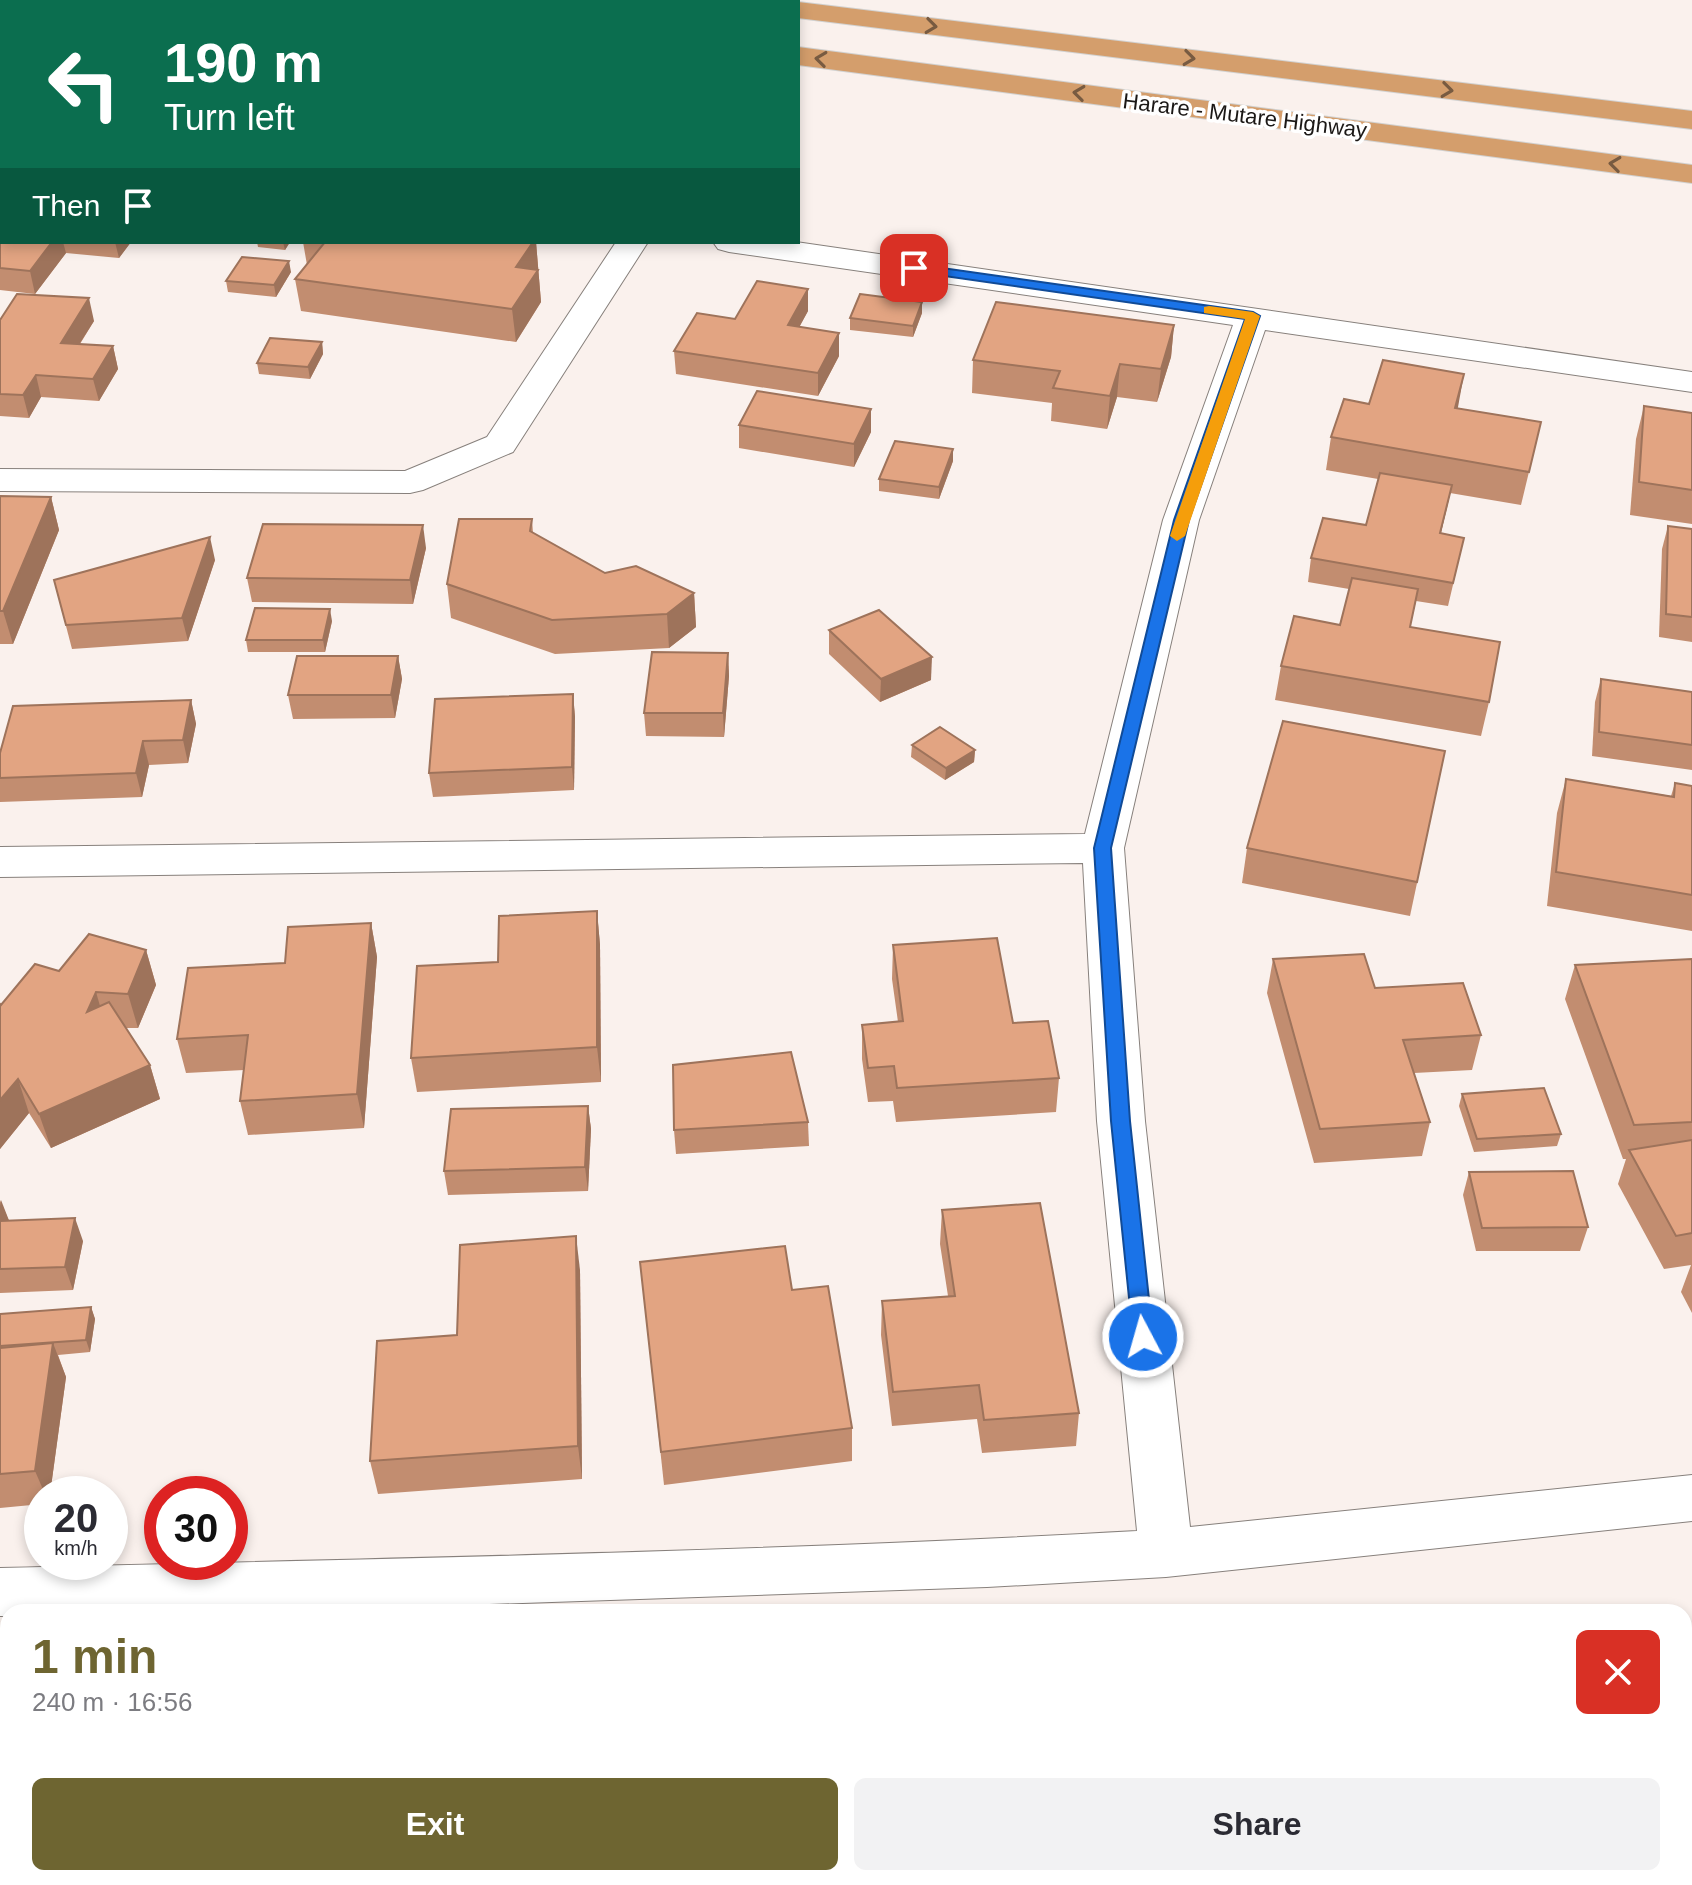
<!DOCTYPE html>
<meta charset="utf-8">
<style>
body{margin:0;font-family:Arial,sans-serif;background:#f2f2f3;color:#2b2b33;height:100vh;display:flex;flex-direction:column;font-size:30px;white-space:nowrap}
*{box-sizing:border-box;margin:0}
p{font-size:26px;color:#7c7c81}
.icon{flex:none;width:44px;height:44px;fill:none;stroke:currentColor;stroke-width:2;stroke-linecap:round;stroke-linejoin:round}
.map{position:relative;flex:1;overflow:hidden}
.panel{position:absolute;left:0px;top:1604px;width:1692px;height:282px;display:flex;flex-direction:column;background:#fff;border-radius:24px 24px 0 0;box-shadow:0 4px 12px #0003}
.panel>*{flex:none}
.hud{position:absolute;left:0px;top:0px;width:800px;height:244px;box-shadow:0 4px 12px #0003;background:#0b6e4f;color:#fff;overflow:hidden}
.speed{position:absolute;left:24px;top:1476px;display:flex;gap:16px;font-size:40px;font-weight:700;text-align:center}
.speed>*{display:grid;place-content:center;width:104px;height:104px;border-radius:50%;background:#fff;box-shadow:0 4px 12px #0003;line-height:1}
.speed small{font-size:20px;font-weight:400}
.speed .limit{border:12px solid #d22;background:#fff;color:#111}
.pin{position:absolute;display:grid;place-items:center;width:68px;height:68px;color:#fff;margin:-34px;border-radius:16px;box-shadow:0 4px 12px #0006}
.me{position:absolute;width:88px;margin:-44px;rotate:354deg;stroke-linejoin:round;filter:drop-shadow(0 0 6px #0008)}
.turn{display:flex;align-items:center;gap:28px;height:168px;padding:0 32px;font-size:36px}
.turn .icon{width:104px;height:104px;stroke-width:2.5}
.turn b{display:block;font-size:56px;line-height:68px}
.then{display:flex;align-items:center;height:76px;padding:0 32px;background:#0003;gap:16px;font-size:30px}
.round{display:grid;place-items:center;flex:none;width:84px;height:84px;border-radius:12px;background:#f2f2f3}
.summary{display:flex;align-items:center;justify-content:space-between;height:136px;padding:0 32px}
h1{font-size:48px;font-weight:700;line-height:60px;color:#6e6531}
.primary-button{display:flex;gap:16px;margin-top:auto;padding:16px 32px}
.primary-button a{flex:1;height:92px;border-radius:12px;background:#6e6531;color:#fff;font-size:32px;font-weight:700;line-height:92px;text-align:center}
.primary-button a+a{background:#f2f2f3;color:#2b2b33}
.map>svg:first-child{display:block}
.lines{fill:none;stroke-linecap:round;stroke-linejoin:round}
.minor-casing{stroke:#87807c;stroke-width:2}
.trunk-casing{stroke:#d1d1d0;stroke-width:2}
.minor{fill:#fff;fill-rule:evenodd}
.trunk{fill:#d49e6c;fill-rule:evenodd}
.wall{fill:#c28d70}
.shaded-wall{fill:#9e735b}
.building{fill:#e2a482;stroke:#9e735b;stroke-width:2}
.oneway{stroke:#785b41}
.route{fill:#1a73e8;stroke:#114b97;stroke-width:2}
.slow{fill:#f59e0b}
.labels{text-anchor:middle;stroke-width:7;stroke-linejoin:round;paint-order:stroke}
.far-street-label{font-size:22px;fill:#1b1816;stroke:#fff}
</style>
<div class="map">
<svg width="1692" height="1885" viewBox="0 0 1692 1885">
<rect width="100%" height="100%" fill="#faf1ed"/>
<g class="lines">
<g class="minor-casing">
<g id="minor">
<rect x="0" y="132" width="2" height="19"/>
<polygon points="616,242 648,242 513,452 423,490 410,493 0,491 0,469 405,471 487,437"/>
<path d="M 713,242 L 796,242 L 1692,372 L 1692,392 L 1265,330 L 1199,520 L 1124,848 L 1145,1121 L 1190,1527 L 1692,1475 L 1692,1521 L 1166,1577 L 987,1587 L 433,1606 L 185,1612 L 8,1612 L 8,1616 L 0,1616 L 0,1568 C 379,1559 758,1552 1137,1531 L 1097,1121 L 1083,863 L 0,877 L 0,847 L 1085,834 L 1163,520 L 1233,325 L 729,252 L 718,249 Z"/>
</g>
</g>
<g class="trunk-casing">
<g id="trunk">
<polygon points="355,0 397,0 398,2 356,2"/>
<polygon points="706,0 749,0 750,2 707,2"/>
<polygon points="796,2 798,2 1692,111 1692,129 798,18"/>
<polygon points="798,47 1692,165 1692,183 798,65"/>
</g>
</g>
<use href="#minor" class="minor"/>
<use href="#trunk" class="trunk"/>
</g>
<g class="wall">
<polygon points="0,230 2,242 131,242 119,258 66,253 35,294 0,290"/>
<polygon points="257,242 290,242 285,250 258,247"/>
<polygon points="303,242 536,242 541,302 516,342 301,311 295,279 307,265"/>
<polygon points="291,272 276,297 228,292 226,281"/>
<polygon points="808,311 799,327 839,356 818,396 676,374 674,351 735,319"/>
<polygon points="922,313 913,337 850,330 850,318"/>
<polygon points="0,320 94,321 80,344 113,346 118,369 99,401 41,397 29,418 0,416"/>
<polygon points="1174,325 1171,357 1157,402 1117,397 1107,429 1051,421 1052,403 972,393 973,360"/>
<polygon points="322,342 323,354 310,379 259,374 257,363"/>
<polygon points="1369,404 1457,408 1541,422 1521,505 1450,493 1441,533 1464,538 1448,606 1416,601 1410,627 1489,702 1481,736 1275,700 1281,666 1340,625 1349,589 1308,582 1311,558 1366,525 1378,479 1326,470 1331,437"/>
<polygon points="1644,406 1692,413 1692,524 1630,515 1636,439"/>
<polygon points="739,425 871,432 854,467 739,448"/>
<polygon points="953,461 939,499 879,491 879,479"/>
<polygon points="0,496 51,497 59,530 13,644 0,644"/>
<polygon points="532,519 533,533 605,573 694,593 696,627 669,648 555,654 451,618 447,584"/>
<polygon points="1668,526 1692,529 1692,642 1659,637 1662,549"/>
<polygon points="426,548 413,604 252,602 247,578"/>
<polygon points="215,560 188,641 72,649 54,580"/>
<polygon points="332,621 325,652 248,652 246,640"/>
<polygon points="829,630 931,680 880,702 829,654"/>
<polygon points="728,653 729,676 724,737 646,736 644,713"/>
<polygon points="398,656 402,679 395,718 293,719 288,695"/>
<polygon points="1601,679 1692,692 1692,770 1592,756 1595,702"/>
<polygon points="573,694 575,717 574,790 433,797 429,773"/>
<polygon points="191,700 196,724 188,763 149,765 142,797 0,802 0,753"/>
<polygon points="912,745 975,750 974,762 945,780 911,757"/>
<polygon points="1445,751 1410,916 1242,883 1247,848"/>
<polygon points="1566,779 1671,796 1675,783 1692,786 1692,931 1547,906 1557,813"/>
<polygon points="597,911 600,945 601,1082 417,1092 411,1058 498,962"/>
<polygon points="371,923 377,957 364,1128 248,1135 240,1101 244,1070 186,1073 177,1039 285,963"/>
<polygon points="893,945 1013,1023 1059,1078 1056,1112 896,1122 893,1101 868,1102 862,1059 862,1025 898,1022 892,979"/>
<polygon points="146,950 156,985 138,1028 126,1028 150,1065 160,1099 51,1148 29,1113 0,1149 0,1004 59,971"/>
<polygon points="1273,959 1375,988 1481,1035 1472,1070 1414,1073 1430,1122 1422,1156 1314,1163 1267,993"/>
<polygon points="1692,959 1692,1313 1681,1292 1691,1265 1664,1269 1618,1184 1626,1159 1623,1159 1565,999 1575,965"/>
<polygon points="1462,1094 1561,1134 1557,1146 1474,1152 1459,1106"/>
<polygon points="588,1106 591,1129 588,1191 448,1195 444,1171"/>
<polygon points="808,1122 809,1146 676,1154 674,1130"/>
<polygon points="1469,1172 1588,1227 1580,1251 1476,1251 1463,1195"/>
<polygon points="0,1200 9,1221 83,1241 73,1290 0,1293"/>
<polygon points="942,1210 1079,1413 1076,1446 982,1453 977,1419 892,1426 881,1335 882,1301 948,1296 940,1244"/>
<polygon points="640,1262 792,1290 852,1428 852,1461 664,1485"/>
<polygon points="580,1270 582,1479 378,1494 370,1461 457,1335"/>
<polygon points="91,1307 95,1319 90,1352 58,1355 66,1377 50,1494 42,1494 42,1504 0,1508 0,1314"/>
<polygon points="1692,1640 1692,1849 1684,1850 1684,1641"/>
<polygon points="547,1878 780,1878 781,1880 745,1885 548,1885"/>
</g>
<g class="shaded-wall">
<polygon points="52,242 63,242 66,253 35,294 30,271"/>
<polygon points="115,242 131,242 119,258"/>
<polygon points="283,242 290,242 285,250"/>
<polygon points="533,242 536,242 541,302 516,342 512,309 516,267"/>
<polygon points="289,261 291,272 276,297 274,285"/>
<polygon points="808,289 808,311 788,348 788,325"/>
<polygon points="89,298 94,321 66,365 61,343"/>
<polygon points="922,302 922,313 913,337 913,326"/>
<polygon points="1174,325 1171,357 1157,402 1161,369"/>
<polygon points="839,333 839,356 818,396 818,373"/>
<polygon points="322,342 323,354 310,379 308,367"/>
<polygon points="113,346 118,369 99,401 93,379"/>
<polygon points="1120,364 1117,397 1107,429 1110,396"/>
<polygon points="1464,374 1458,407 1449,440 1455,408"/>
<polygon points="36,375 41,397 29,418 23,395"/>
<polygon points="871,409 871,432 854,467 854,444"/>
<polygon points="953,449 953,461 939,499 939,487"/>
<polygon points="1452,485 1447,508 1435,556 1440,533"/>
<polygon points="51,497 59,530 13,644 3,611"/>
<polygon points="423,525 426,548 413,604 410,580"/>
<polygon points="210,537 215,560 188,641 182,618"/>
<polygon points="694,593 696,627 669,648 667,614"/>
<polygon points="330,609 332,621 325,652 323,640"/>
<polygon points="728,653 729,676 724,737 723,713"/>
<polygon points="398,656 402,679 395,718 391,695"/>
<polygon points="932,657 931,680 880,702 881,679"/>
<polygon points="573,694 575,717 574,790 572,767"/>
<polygon points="191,700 196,724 188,763 183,740"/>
<polygon points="143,741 149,765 142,797 136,773"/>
<polygon points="975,750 974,762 945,780 946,768"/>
<polygon points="597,911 600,945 601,1082 597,1047"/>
<polygon points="371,923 377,957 364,1128 357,1094"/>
<polygon points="146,950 156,985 138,1028 128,994"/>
<polygon points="96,992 106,1027 87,1012"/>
<polygon points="150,1065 160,1099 51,1148 39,1114"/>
<polygon points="18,1079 29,1113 0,1149 0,1100"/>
<polygon points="588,1106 591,1129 588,1191 585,1167"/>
<polygon points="1,1200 10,1223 0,1230 0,1206"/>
<polygon points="75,1218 83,1241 73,1290 65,1267"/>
<polygon points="576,1236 580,1270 582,1479 578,1446"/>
<polygon points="91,1307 95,1319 90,1352 86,1340"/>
<polygon points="53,1343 66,1377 50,1494 45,1494 35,1471"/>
</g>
<g class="building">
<polygon points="2,227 2,242 52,242 30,271 0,268 0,230"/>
<polygon points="325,242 533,242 516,267 538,270 512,309 295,279"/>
<polygon points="242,257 289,261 274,285 226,281"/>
<polygon points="757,281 808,289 788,325 839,333 818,373 674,351 697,313 735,319"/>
<polygon points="17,294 89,298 61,343 113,346 93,379 36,375 23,395 0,394 0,320"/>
<polygon points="860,294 922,302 913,326 850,318"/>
<polygon points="996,302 1174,325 1161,369 1120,364 1110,396 1053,388 1060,371 973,360"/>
<polygon points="270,338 322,342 308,367 257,363"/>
<polygon points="1383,360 1464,374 1455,408 1541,422 1529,472 1331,437 1344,399 1369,404"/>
<polygon points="757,391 871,409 854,444 739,425"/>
<polygon points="1644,406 1692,413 1692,490 1639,482"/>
<polygon points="895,441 953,449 939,487 879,479"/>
<polygon points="1380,473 1452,485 1440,533 1464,538 1453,583 1311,558 1323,518 1366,525"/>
<polygon points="0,496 51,497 3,611 0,611"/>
<polygon points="459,519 532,519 530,531 605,573 636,566 694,593 667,614 552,620 447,584"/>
<polygon points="263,524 423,525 410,580 247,578"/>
<polygon points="1668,526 1692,529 1692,617 1666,614"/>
<polygon points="210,537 182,618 66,625 54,580"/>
<polygon points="1352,578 1418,589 1410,627 1500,642 1489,702 1281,666 1294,616 1340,625"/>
<polygon points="255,608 330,609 323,640 246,640"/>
<polygon points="879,610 932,657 881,679 829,630"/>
<polygon points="652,652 728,653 723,713 644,713"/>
<polygon points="297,656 398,656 391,695 288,695"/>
<polygon points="1601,679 1692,692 1692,745 1599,732"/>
<polygon points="573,694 572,767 429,773 435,699"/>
<polygon points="191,700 183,740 143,741 136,773 0,778 0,753 13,706"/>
<polygon points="1283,721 1445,751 1417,882 1247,848"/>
<polygon points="940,727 975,750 946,768 912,745"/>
<polygon points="1566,779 1674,797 1675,783 1692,786 1692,895 1556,872"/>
<polygon points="597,911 597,1047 411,1058 417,966 498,962 499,916"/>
<polygon points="371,923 357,1094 240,1101 248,1035 177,1039 188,968 285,963 288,927"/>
<polygon points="89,934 146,950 128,994 96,992 87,1012 109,1002 150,1065 39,1114 18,1079 0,1100 0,1004 1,1005 35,964 59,971"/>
<polygon points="997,938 1013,1023 1048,1021 1059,1078 897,1088 894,1066 868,1068 862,1025 903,1021 893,945"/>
<polygon points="1364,954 1375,988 1463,983 1481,1035 1403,1040 1430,1122 1320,1129 1273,959"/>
<polygon points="1692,959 1692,1122 1634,1125 1575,965"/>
<polygon points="791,1052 808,1122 674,1130 673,1065"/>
<polygon points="1544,1088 1561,1134 1477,1139 1462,1094"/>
<polygon points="588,1106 585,1167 444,1171 451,1109"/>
<polygon points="1692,1140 1692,1233 1676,1236 1629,1150"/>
<polygon points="1573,1171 1588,1227 1482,1228 1469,1172"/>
<polygon points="1040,1203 1079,1413 984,1420 979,1385 893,1392 882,1301 955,1296 942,1210"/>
<polygon points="75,1218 65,1267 0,1269 0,1221"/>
<polygon points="576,1236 578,1446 370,1461 377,1341 457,1335 460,1245"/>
<polygon points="785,1246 792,1290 828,1286 852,1428 661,1452 640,1262"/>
<polygon points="91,1307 86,1340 0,1346 0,1314"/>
<polygon points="53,1343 35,1471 0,1474 0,1348"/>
<polygon points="1692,1640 1692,1821 1684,1823 1684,1641"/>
<polygon points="547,1878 718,1878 719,1885 548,1885"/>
</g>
<defs><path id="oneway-chevron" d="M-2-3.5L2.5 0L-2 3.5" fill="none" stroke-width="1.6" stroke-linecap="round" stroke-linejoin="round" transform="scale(2)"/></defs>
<g class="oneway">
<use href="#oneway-chevron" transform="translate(931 26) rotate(7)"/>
<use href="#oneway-chevron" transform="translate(1189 58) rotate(7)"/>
<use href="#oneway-chevron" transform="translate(821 59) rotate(-173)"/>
<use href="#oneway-chevron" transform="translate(1447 90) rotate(7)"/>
<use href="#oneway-chevron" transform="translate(1079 93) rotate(-173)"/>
<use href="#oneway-chevron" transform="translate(1615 164) rotate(-173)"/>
</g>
<polygon class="route" points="914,264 1253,312 1260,316 1189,520 1111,848 1130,1121 1153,1337 1150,1343 1143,1346 1136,1343 1133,1337 1111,1121 1094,848 1174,520 1245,319 909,271 909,265"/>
<polygon class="slow" points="1209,306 1253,312 1260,316 1185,536 1177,541 1170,536 1245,319 1204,313 1204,307"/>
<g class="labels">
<g class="far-street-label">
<text transform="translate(1245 115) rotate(7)" y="8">Harare - Mutare Highway</text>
</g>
</g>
</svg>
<div class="speed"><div>20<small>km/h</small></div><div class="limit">30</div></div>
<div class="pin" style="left:914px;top:268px;background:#d93025"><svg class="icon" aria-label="arrive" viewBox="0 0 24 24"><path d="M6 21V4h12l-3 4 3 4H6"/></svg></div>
<svg class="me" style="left:1143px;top:1337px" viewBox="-20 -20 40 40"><circle r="17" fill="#1a73e8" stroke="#fff" stroke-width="3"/><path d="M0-11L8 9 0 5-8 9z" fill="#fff"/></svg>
<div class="hud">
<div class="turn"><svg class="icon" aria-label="left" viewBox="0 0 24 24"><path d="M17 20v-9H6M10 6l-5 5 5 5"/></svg><div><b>190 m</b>Turn left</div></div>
<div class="then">Then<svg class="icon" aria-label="arrive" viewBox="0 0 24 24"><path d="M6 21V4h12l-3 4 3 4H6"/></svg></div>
</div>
<section class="panel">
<div class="summary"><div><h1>1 min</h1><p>240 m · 16:56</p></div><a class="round" style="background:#d93025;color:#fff"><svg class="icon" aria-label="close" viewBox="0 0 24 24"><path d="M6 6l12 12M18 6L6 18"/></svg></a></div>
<div class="primary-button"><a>Exit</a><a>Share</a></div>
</section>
</div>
